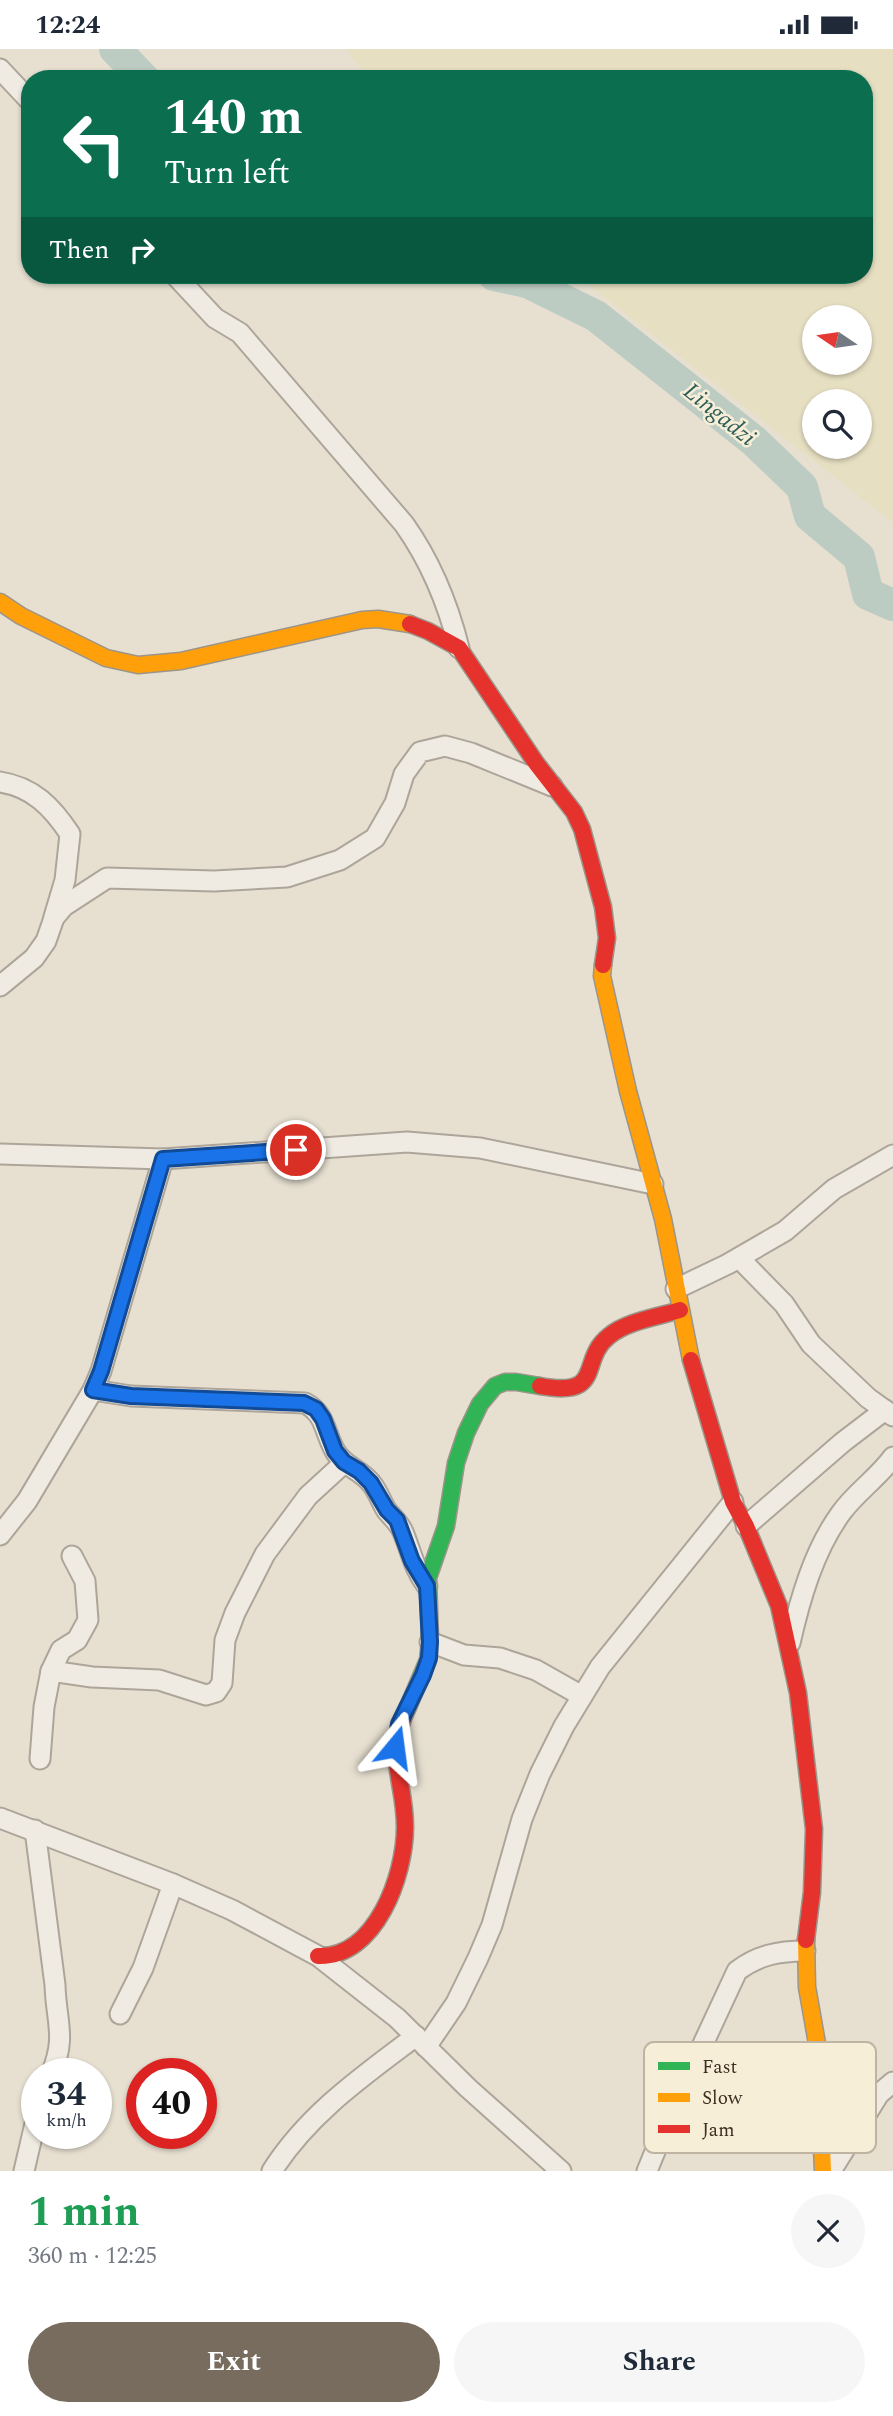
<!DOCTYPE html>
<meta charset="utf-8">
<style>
body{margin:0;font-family:Spectral,serif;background:#f6f6f7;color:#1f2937;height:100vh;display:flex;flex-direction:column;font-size:26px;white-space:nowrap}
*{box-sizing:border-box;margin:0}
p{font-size:23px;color:#747a83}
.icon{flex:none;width:38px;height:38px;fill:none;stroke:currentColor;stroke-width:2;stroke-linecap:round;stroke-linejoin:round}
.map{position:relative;height:2122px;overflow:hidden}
.side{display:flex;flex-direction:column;background:#fff;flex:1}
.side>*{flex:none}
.top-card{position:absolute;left:21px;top:21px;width:852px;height:214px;border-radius:28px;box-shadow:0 2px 5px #0004;background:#0b6e4f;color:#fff;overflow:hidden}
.needle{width:46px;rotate:283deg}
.tools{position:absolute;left:802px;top:256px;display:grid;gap:14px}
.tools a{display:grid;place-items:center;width:70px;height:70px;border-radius:50%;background:#fff;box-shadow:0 2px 5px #0004;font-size:35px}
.speed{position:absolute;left:21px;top:2009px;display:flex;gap:14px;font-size:35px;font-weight:700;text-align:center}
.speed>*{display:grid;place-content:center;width:91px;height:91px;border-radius:50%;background:#fff;box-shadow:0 2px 5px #0004;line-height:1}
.speed small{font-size:18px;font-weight:400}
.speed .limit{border:10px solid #d22;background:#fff;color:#111}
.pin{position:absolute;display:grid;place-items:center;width:60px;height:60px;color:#fff;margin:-30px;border:4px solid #fff;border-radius:50%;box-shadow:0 2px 7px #0007}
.me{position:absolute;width:77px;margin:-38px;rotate:16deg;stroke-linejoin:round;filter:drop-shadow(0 0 5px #0008)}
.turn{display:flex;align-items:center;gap:24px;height:147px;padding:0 28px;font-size:32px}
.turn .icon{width:91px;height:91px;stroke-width:2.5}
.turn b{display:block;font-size:49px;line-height:60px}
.then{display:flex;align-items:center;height:66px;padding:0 28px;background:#0003;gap:14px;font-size:26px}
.round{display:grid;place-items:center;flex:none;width:74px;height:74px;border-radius:37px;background:#f6f6f7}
.headline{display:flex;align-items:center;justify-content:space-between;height:119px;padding:0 28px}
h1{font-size:42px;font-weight:700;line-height:52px;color:#1e9e55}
.cta{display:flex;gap:14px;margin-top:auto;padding:14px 28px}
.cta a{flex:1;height:80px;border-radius:42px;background:#786c5e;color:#fff;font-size:28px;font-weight:700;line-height:80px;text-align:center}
.cta a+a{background:#f6f6f7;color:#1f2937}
.status{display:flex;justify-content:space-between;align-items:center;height:49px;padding:0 35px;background:#fff;direction:ltr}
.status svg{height:19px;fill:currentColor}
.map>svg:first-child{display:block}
.farmland{fill:#e6dfc2;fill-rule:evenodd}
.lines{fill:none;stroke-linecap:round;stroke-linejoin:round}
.river{stroke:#bcccc2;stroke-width:32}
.street-casing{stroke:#ada599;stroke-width:23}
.fast-casing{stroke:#9c958a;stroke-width:19}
.slow-casing{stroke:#9c958a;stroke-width:19}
.jam-casing{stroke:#9c958a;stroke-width:19}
.street{stroke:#efebe3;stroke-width:19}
.fast{stroke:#30b455;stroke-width:16}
.slow{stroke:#ff9f0a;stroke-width:16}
.jam{stroke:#e5322d;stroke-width:16}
.route-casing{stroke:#114b97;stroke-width:18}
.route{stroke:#1a73e8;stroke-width:12}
.labels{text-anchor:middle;stroke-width:5;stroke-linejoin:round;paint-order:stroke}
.water-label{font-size:24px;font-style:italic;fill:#2f5d5a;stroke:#f7eed8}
.key{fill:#f7eed8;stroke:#bfb4a1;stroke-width:2}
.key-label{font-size:19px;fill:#3d2e20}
</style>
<div class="status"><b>12:24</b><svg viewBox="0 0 49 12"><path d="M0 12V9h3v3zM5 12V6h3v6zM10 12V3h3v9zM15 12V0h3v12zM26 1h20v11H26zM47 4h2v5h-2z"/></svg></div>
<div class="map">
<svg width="893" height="2122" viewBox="0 0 893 2122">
<rect width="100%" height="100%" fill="#e7e0d1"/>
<path class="farmland" d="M 346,0 L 893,0 L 893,474 L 576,226 L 864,226 L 864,30 L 368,30 ZM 814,268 L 859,268 L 859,313 L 814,313 ZM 814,352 L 859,352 L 859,397 L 814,397 Z"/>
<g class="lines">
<g class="river">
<polyline points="115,0 144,30"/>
<polyline points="494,226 527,233 596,267 754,392 802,438 810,467 859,508 868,545 893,556"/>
</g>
<g class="street-casing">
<g id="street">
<polyline points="0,20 30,52"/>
<path d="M 175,226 L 215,269 L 240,284 L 404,475 C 431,513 448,555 459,599"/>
<path d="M 0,733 C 33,738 52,758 70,785 L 65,831 L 54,868"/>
<polyline points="0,937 34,909 46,892 54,869 64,857 107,829 214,832 287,828 340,811 375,789 395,754 404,725 420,703 445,697 471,704 552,737"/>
<polyline points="0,1105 163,1110 407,1093 480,1099 653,1135"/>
<polyline points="739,1209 784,1255 811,1295 868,1349 893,1367"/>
<polyline points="676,1240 728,1215 785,1182 834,1140 893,1106"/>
<path d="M 93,1341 L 131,1347 L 305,1354 C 326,1365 324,1383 335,1402 C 343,1417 361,1421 371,1434 C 378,1442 381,1453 387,1462 C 393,1469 399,1474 403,1483 C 411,1502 414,1520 427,1537"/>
<polyline points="746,1477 843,1393 885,1361"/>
<polyline points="0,1486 27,1452 93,1341 101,1322 163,1110"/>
<polyline points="430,1593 464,1606 500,1609 536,1621 582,1647"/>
<path d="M 790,1594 C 800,1550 814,1501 841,1464 C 856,1443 878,1429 893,1408"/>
<polyline points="51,1622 92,1628 159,1631 206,1646 216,1643 222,1634 225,1591 235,1564 265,1505 308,1447 344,1414"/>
<polyline points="40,1710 44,1658 51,1622 61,1601 77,1591 88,1571 85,1532 72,1507"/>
<polyline points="0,1769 173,1835 232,1861 318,1907 397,1969 468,2039 561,2122"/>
<path d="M 35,1781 L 55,1936 C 56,1973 67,1988 51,2025"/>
<polyline points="120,1965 143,1919 173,1835"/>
<polyline points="426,1998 456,1954 478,1909 492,1876 522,1770 540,1725 564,1677 600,1618 733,1453"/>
<polyline points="24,2122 37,2066"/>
<path d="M 272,2122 C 308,2065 363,2027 416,1987"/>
<path d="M 647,2122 L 670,2066 L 737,1922 C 758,1906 779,1902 805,1902"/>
<polyline points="831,2122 879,2045 893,2033"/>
</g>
</g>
<g class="fast-casing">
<polyline id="fast" points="408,1658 428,1611 430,1593 428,1529 446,1477 456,1414 466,1384 480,1355 495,1337 505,1333 516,1333 540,1337"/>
</g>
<g class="slow-casing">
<g id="slow">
<polyline points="0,553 21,567 106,609 138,616 181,612 362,571 378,570 410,575"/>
<polyline points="603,916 602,927 628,1042 663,1170 691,1311"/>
<polyline points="806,1891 807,1938 818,2000 823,2122"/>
</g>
</g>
<g class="jam-casing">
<g id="jam">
<polyline points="410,575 428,582 459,599 536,714 574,763 582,780 603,858 607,889 603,916"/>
<polyline points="691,1311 733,1453 746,1477 779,1557 798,1644 814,1780 812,1843 806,1891"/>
<path d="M 540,1337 C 606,1349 578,1311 609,1287 C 627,1272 658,1268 680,1261"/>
<path d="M 318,1907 C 376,1909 405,1826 405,1778 C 405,1730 384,1707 408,1658"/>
</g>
</g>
<use href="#street" class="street"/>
<use href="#fast" class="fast"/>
<use href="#slow" class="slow"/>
<use href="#jam" class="jam"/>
</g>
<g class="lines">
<g class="route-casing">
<polyline id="route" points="296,1101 163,1110 101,1322 93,1341 131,1347 304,1354 316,1360 323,1370 335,1402 344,1413 359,1422 371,1434 387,1461 397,1471 412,1512 427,1537 430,1593 429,1609 423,1626 399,1675 395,1698"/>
</g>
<use href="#route" class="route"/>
</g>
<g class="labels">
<g class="water-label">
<text transform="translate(720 365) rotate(39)" y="8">Lingadzi</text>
</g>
</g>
<rect x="644" y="1993" width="232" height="111" rx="10" class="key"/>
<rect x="658" y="2013" width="32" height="8" fill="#30b455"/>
<rect x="658" y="2044" width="32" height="9" fill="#ff9f0a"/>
<rect x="658" y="2076" width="32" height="8" fill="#e5322d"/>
<g class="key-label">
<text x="702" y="2024">Fast</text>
<text x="702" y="2055">Slow</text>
<text x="702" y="2087">Jam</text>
</g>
</svg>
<div class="tools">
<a><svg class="needle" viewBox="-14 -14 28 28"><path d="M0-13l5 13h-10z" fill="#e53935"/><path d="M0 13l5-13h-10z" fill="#747a83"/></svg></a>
<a><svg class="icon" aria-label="search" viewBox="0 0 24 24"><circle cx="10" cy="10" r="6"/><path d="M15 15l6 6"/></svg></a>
</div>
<div class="speed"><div>34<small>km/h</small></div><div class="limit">40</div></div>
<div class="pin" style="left:296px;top:1101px;background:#d93025"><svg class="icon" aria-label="arrive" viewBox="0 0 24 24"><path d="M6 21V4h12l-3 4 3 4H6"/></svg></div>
<svg class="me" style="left:395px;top:1698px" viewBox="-20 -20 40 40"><path d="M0-17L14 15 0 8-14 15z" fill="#1a73e8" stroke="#fff" stroke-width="4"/></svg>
<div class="top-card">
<div class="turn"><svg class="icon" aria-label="left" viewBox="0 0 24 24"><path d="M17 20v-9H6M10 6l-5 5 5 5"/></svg><div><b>140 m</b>Turn left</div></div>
<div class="then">Then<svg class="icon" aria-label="right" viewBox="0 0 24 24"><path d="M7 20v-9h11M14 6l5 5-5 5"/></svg></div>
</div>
</div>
<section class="side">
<div class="headline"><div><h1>1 min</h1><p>360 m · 12:25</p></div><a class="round"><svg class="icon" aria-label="close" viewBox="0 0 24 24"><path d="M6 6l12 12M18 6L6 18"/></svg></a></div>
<div class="cta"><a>Exit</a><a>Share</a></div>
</section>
